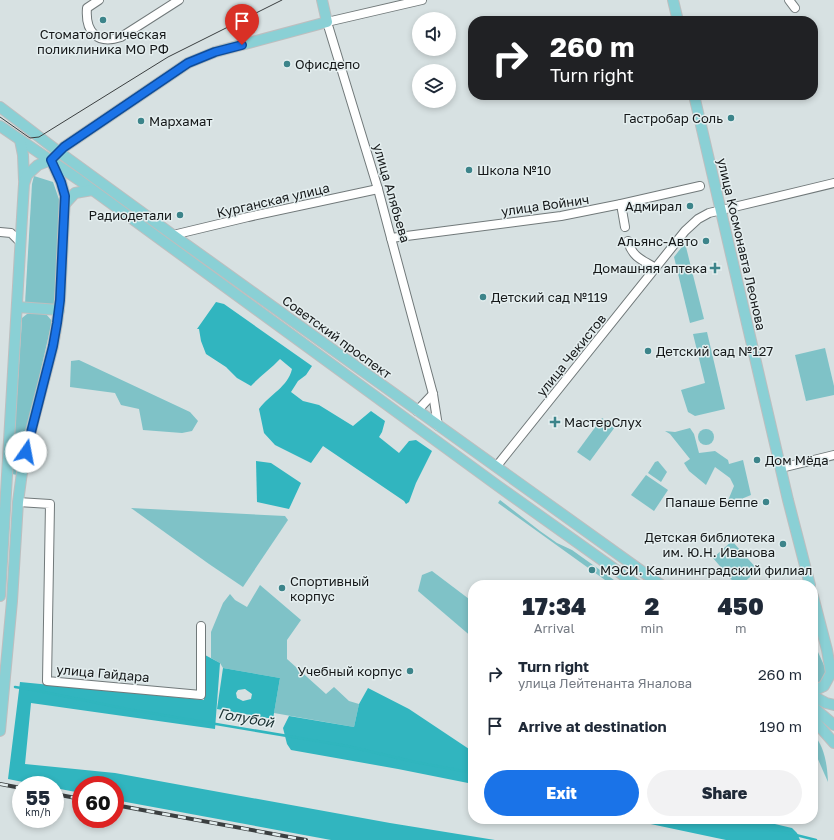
<!DOCTYPE html>
<meta charset="utf-8">
<style>
body{margin:0;font-family:"Golos Text",sans-serif;background:#f2f2f3;color:#1f2937;height:100vh;display:flex;flex-direction:column;font-size:15px;white-space:nowrap}
*{box-sizing:border-box;margin:0}
p{font-size:13px;color:#747a83}
.icon{flex:none;width:22px;height:22px;fill:none;stroke:currentColor;stroke-width:2;stroke-linecap:round;stroke-linejoin:round}
.map{position:relative;flex:1;overflow:hidden}
.details{position:absolute;left:468px;top:580px;width:350px;height:244px;display:flex;flex-direction:column;background:#fff;border-radius:16px;box-shadow:0 2px 6px #0003}
.details>*{flex:none}
.guide{position:absolute;left:468px;top:16px;width:350px;height:84px;border-radius:16px;box-shadow:0 2px 6px #0003;background:#202124;color:#fff;overflow:hidden}
.fabs{position:absolute;left:412px;top:12px;display:grid;gap:8px}
.fabs a{display:grid;place-items:center;width:44px;height:44px;border-radius:50%;background:#fff;box-shadow:0 2px 6px #0003;font-size:20px}
.speed{position:absolute;left:12px;top:776px;display:flex;gap:8px;font-size:20px;font-weight:700;text-align:center}
.speed>*{display:grid;place-content:center;width:52px;height:52px;border-radius:50%;background:#fff;box-shadow:0 2px 6px #0003;line-height:1}
.speed small{font-size:10px;font-weight:400}
.speed .limit{border:6px solid #d22;background:#fff;color:#111}
.pin{position:absolute;display:grid;place-items:center;width:34px;height:34px;color:#fff;margin:-41px -17px;border-radius:50% 50% 50% 0;rotate:-45deg;box-shadow:0 0 4px #0007}
.pin .icon{rotate:45deg}
.me{position:absolute;width:44px;margin:-22px;rotate:12deg;stroke-linejoin:round;filter:drop-shadow(0 0 3px #0008)}
.turn{display:flex;align-items:center;gap:14px;height:84px;padding:0 16px;font-size:18px}
.turn .icon{width:52px;height:52px;stroke-width:2.5}
.turn b{display:block;font-size:28px;line-height:34px}
.eta{display:flex;justify-content:space-evenly;align-items:center;height:68px;text-align:center}
.eta b{font-size:24px;font-weight:800;line-height:28px}
.action{display:flex;gap:8px;margin-top:auto;padding:8px 16px}
.action a{flex:1;height:46px;border-radius:24px;background:#1a73e8;color:#fff;font-size:16px;font-weight:800;line-height:46px;text-align:center}
.action a+a{background:#f2f2f3;color:#1f2937}
ul{padding:0;list-style:none}
li{display:flex;align-items:center;gap:12px;height:52px;padding:0 16px}
li div{flex:1}
li b{display:block;font-size:15px}
li em{font-style:normal}
.map>svg:first-child{display:block}
.green{fill:#7fc2c7}
.forest{fill:#31b5bf}
.water{fill:#30b5be;fill-rule:evenodd}
.lines{fill:none;stroke-linecap:round;stroke-linejoin:round}
.stream{stroke:#30b5be;stroke-width:2.5}
.minor-casing{stroke:#71797a;stroke-width:10}
.major-casing{stroke:#bdbebf;stroke-width:12}
.minor{stroke:#fff;stroke-width:8}
.major{stroke:#8ad0d5;stroke-width:10}
.tram{stroke:#3b3f40;stroke-width:1}
.rail-casing{stroke:#3b3f40;stroke-width:4}
.rail{stroke:#e4eeef;stroke-width:2.5;stroke-dasharray:8;stroke-linecap:butt}
.route-casing{stroke:#114b97;stroke-width:10}
.route{stroke:#1a73e8;stroke-width:7}
.poi-dot{fill:#3c848a;stroke:#e4eeef;stroke-width:1.5}
.labels{text-anchor:middle;stroke-width:3;stroke-linejoin:round;paint-order:stroke}
.poi-label{font-size:13px;fill:#151819;stroke:#e4eeef;text-anchor:start}
.street-label{font-size:13px;fill:#151819;stroke:#e4eeef}
.water-label{font-size:14px;font-style:italic;fill:#1a3031;stroke:#e4eeef}
</style>
<div class="map">
<svg width="834" height="840" viewBox="0 0 834 840">
<rect width="100%" height="100%" fill="#d7e1e2"/>
<g class="green">
<polygon points="34,176 53,182 61,205 54,305 25,304 32,184"/>
<polygon points="685,243 704,319 690,323 674,257"/>
<polygon points="31,313 46,314 52,321 17,475 12,474 22,318 27,314"/>
<polygon points="707,332 725,409 695,416 688,412 681,390 705,383 693,334"/>
<polygon points="825,348 834,386 834,395 806,401 795,355"/>
<polygon points="79,360 190,412 198,421 192,431 182,433 143,430 139,409 121,405 115,393 70,387 71,361"/>
<polygon points="602,418 615,427 590,461 577,452"/>
<polygon points="690,428 694,434 699,453 715,451 728,460 729,464 743,460 751,495 734,502 735,503 727,503 734,486 730,478 715,467 706,485 689,471 684,463 690,459 670,434 665,431 675,432"/>
<circle cx="706" cy="437" r="8"/>
<polygon points="658,461 667,472 661,482 648,473 655,462"/>
<polygon points="646,475 668,490 654,511 631,495"/>
<polygon points="500,500 540,531 557,543 572,550 621,585 612,585 498,503"/>
<polygon points="131,508 285,516 288,520 243,587 209,564"/>
<polygon points="732,541 758,570 741,585 736,585 713,558"/>
<polygon points="432,571 473,602 473,638 418,591 422,575"/>
<polygon points="260,585 301,620 287,640 287,659 326,694 334,687 349,701 359,704 354,727 274,713 280,678 223,668 220,663 211,658 211,632 223,603 230,594 235,600 247,607"/>
<polygon points="813,641 827,672 824,678 819,683 813,681"/>
<path d="M 813,733 C 825,748 827,764 828,782 L 813,748 Z"/>
</g>
<g class="forest">
<path d="M 216,302 L 224,304 L 312,366 L 306,375 L 298,381 L 291,392 L 303,401 L 319,405 L 353,426 L 371,411 L 385,421 L 382,432 L 379,437 L 399,453 L 409,441 L 416,440 L 432,451 L 416,483 L 409,502 L 406,504 L 404,501 L 323,446 L 311,463 L 275,445 L 264,433 L 259,409 C 270,394 288,387 292,369 L 280,359 C 271,369 260,376 251,386 L 237,378 L 226,367 L 206,354 L 201,341 L 199,329 L 197,329 Z"/>
<polygon points="256,461 271,463 301,483 289,509 257,502"/>
<polygon points="205,655 220,663 215,729 31,703 25,764 115,773 390,823 495,840 331,840 115,800 115,785 81,785 81,793 55,788 55,785 38,785 8,779 20,682 204,700"/>
<polygon points="368,688 409,709 472,751 473,750 473,784 398,769 291,750 287,744 283,728 289,716 354,727 359,704"/>
<polygon points="627,819 753,819 792,828 797,833 800,840 726,840"/>
</g>
<path class="water" d="M 223,668 L 280,678 L 273,719 L 217,709 ZM 245,689 L 252,694 L 251,699 L 243,701 L 237,698 L 236,693 L 238,690 Z"/>
<g class="lines">
<g class="stream">
<polyline points="15,687 34,690 127,709 347,746 415,762 473,773"/>
<polyline points="717,819 780,831 816,840"/>
</g>
<g class="minor-casing">
<g id="minor">
<path d="M 99,0 L 87,8 C 85,32 97,45 121,37 L 179,0"/>
<polyline points="422,0 327,22 378,189 391,238 433,394 438,426"/>
<polyline points="789,0 795,8"/>
<polyline points="621,204 625,227"/>
<polyline points="0,232 11,233 20,242"/>
<polyline points="173,235 248,217 378,189"/>
<polyline points="391,238 561,216 621,204 700,186"/>
<path d="M 628,241 C 632,257 642,260 656,268"/>
<polyline points="417,411 433,394"/>
<polyline points="496,467 685,231 698,219 709,213 834,183"/>
<polyline points="781,468 834,455"/>
<polyline points="18,502 50,504 47,681 201,695 201,626"/>
</g>
</g>
<g class="major-casing">
<g id="major">
<polyline points="673,0 678,21"/>
<polyline points="694,95 788,500 810,585"/>
<polyline points="0,107 59,152 173,235 661,585"/>
<polyline points="0,126 79,180 498,486 637,585"/>
<polyline points="20,140 23,155 24,180"/>
<polyline points="65,204 75,193 92,190"/>
<polyline points="17,307 59,310"/>
<polyline points="0,596 22,217 24,184 27,175 38,165 51,160 64,147 188,63 215,52 327,22 322,0"/>
<polyline points="813,596 827,650 831,673 824,686 813,691"/>
<polyline points="813,696 826,703 834,705"/>
<polyline points="813,707 834,725"/>
<polyline points="813,719 834,743"/>
<polyline points="0,731 12,601 18,502 23,465 32,427 53,346 57,323 60,300 65,196 61,182 51,160"/>
</g>
</g>
<use href="#minor" class="minor"/>
<use href="#major" class="major"/>
<polyline class="tram" points="0,117 27,136 30,138 39,137 168,57 282,0"/>
<g class="rail-casing">
<g id="rail">
<polyline points="0,784 21,788"/>
<polyline points="55,794 81,799"/>
<polyline points="115,805 306,840"/>
</g>
</g>
<use href="#rail" class="rail"/>
</g>
<g class="lines">
<g class="route-casing">
<polyline id="route" points="26,452 53,346 57,323 60,300 65,196 61,182 51,160 64,147 188,63 215,52 242,45"/>
</g>
<use href="#route" class="route"/>
</g>
<g class="poi-dot">
<circle cx="103" cy="20" r="4"/>
<circle cx="287" cy="64" r="4"/>
<circle cx="731" cy="118" r="4"/>
<circle cx="141" cy="121" r="4"/>
<circle cx="469" cy="170" r="4"/>
<circle cx="690" cy="206" r="4"/>
<circle cx="180" cy="215" r="4"/>
<circle cx="706" cy="241" r="4"/>
<path d="M713 262h4v4h4v4h-4v4h-4v-4h-4v-4h4z"/>
<circle cx="483" cy="297" r="4"/>
<circle cx="648" cy="351" r="4"/>
<path d="M553 416h4v4h4v4h-4v4h-4v-4h-4v-4h4z"/>
<circle cx="757" cy="460" r="4"/>
<circle cx="766" cy="502" r="4"/>
<circle cx="783" cy="544" r="4"/>
<circle cx="592" cy="570" r="4"/>
<circle cx="282" cy="588" r="4"/>
<circle cx="410" cy="671" r="4"/>
</g>
<g class="labels">
<g class="poi-label">
<text x="103" y="39" text-anchor="middle">Стоматологическая<tspan x="103" dy="15">поликлиника МО РФ</tspan></text>
<text x="295" y="69">Офисдепо</text>
<text x="723" y="123" text-anchor="end">Гастробар Соль</text>
<text x="149" y="126">Мархамат</text>
<text x="477" y="175">Школа №10</text>
<text x="682" y="211" text-anchor="end">Адмирал</text>
<text x="172" y="220" text-anchor="end">Радиодетали</text>
<text x="698" y="246" text-anchor="end">Альянс-Авто</text>
<text x="707" y="273" text-anchor="end">Домашняя аптека</text>
<text x="491" y="302">Детский сад №119</text>
<text x="656" y="356">Детский сад №127</text>
<text x="564" y="427">МастерСлух</text>
<text x="765" y="465">Дом Мёда</text>
<text x="758" y="507" text-anchor="end">Папаше Беппе</text>
<text x="775" y="542" text-anchor="end">Детская библиотека<tspan x="775" dy="15">им. Ю.Н. Иванова</tspan></text>
<text x="600" y="575">МЭСИ. Калининградский филиал</text>
<text x="290" y="586">Спортивный<tspan x="290" dy="15">корпус</tspan></text>
<text x="402" y="676" text-anchor="end">Учебный корпус</text>
</g>
<g class="street-label">
<text transform="translate(392 193) rotate(74)" y="5">улица Алябьева</text>
<text transform="translate(273 200) rotate(-13)" y="5">Курганская улица</text>
<text transform="translate(545 205) rotate(-8)" y="5">улица Войнич</text>
<text transform="translate(742 244) rotate(77)" y="5">улица Космонавта Леонова</text>
<text transform="translate(337 337) rotate(36)" y="5">Советский проспект</text>
<text transform="translate(571 355) rotate(-51)" y="5">улица Чекистов</text>
<text transform="translate(103 673) rotate(5)" y="5">улица Гайдара</text>
</g>
<g class="water-label">
<text transform="translate(246 718) rotate(10)" y="5">Голубой</text>
</g>
</g>
</svg>
<div class="fabs">
<a><svg class="icon" aria-label="sound" viewBox="0 0 24 24"><path d="M4 9h4l5-4v14l-5-4H4zM17 9q2 3 0 6"/></svg></a>
<a><svg class="icon" aria-label="layers" viewBox="0 0 24 24"><path d="M12 4l9 5-9 5-9-5zM3 14l9 5 9-5"/></svg></a>
</div>
<div class="speed"><div>55<small>km/h</small></div><div class="limit">60</div></div>
<div class="pin" style="left:242px;top:45px;background:#d93025"><svg class="icon" aria-label="arrive" viewBox="0 0 24 24"><path d="M6 21V4h12l-3 4 3 4H6"/></svg></div>
<svg class="me" style="left:26px;top:452px" viewBox="-20 -20 40 40"><circle r="19" fill="#fff"/><path d="M0-13L10 11 0 6-10 11z" fill="#1a73e8"/></svg>
<div class="guide">
<div class="turn"><svg class="icon" aria-label="right" viewBox="0 0 24 24"><path d="M7 20v-9h11M14 6l5 5-5 5"/></svg><div><b>260 m</b>Turn right</div></div>
</div>
<section class="details">
<div class="eta">
<div><b>17:34</b><p>Arrival</p></div>
<div><b>2</b><p>min</p></div>
<div><b>450</b><p>m</p></div>
</div>
<ul>
<li><svg class="icon" aria-label="right" viewBox="0 0 24 24"><path d="M7 20v-9h11M14 6l5 5-5 5"/></svg><div><b>Turn right</b><p>улица Лейтенанта Яналова</p></div><em>260 m</em></li>
<li><svg class="icon" aria-label="arrive" viewBox="0 0 24 24"><path d="M6 21V4h12l-3 4 3 4H6"/></svg><div><b>Arrive at destination</b></div><em>190 m</em></li>
</ul>
<div class="action"><a>Exit</a><a>Share</a></div>
</section>
</div>
